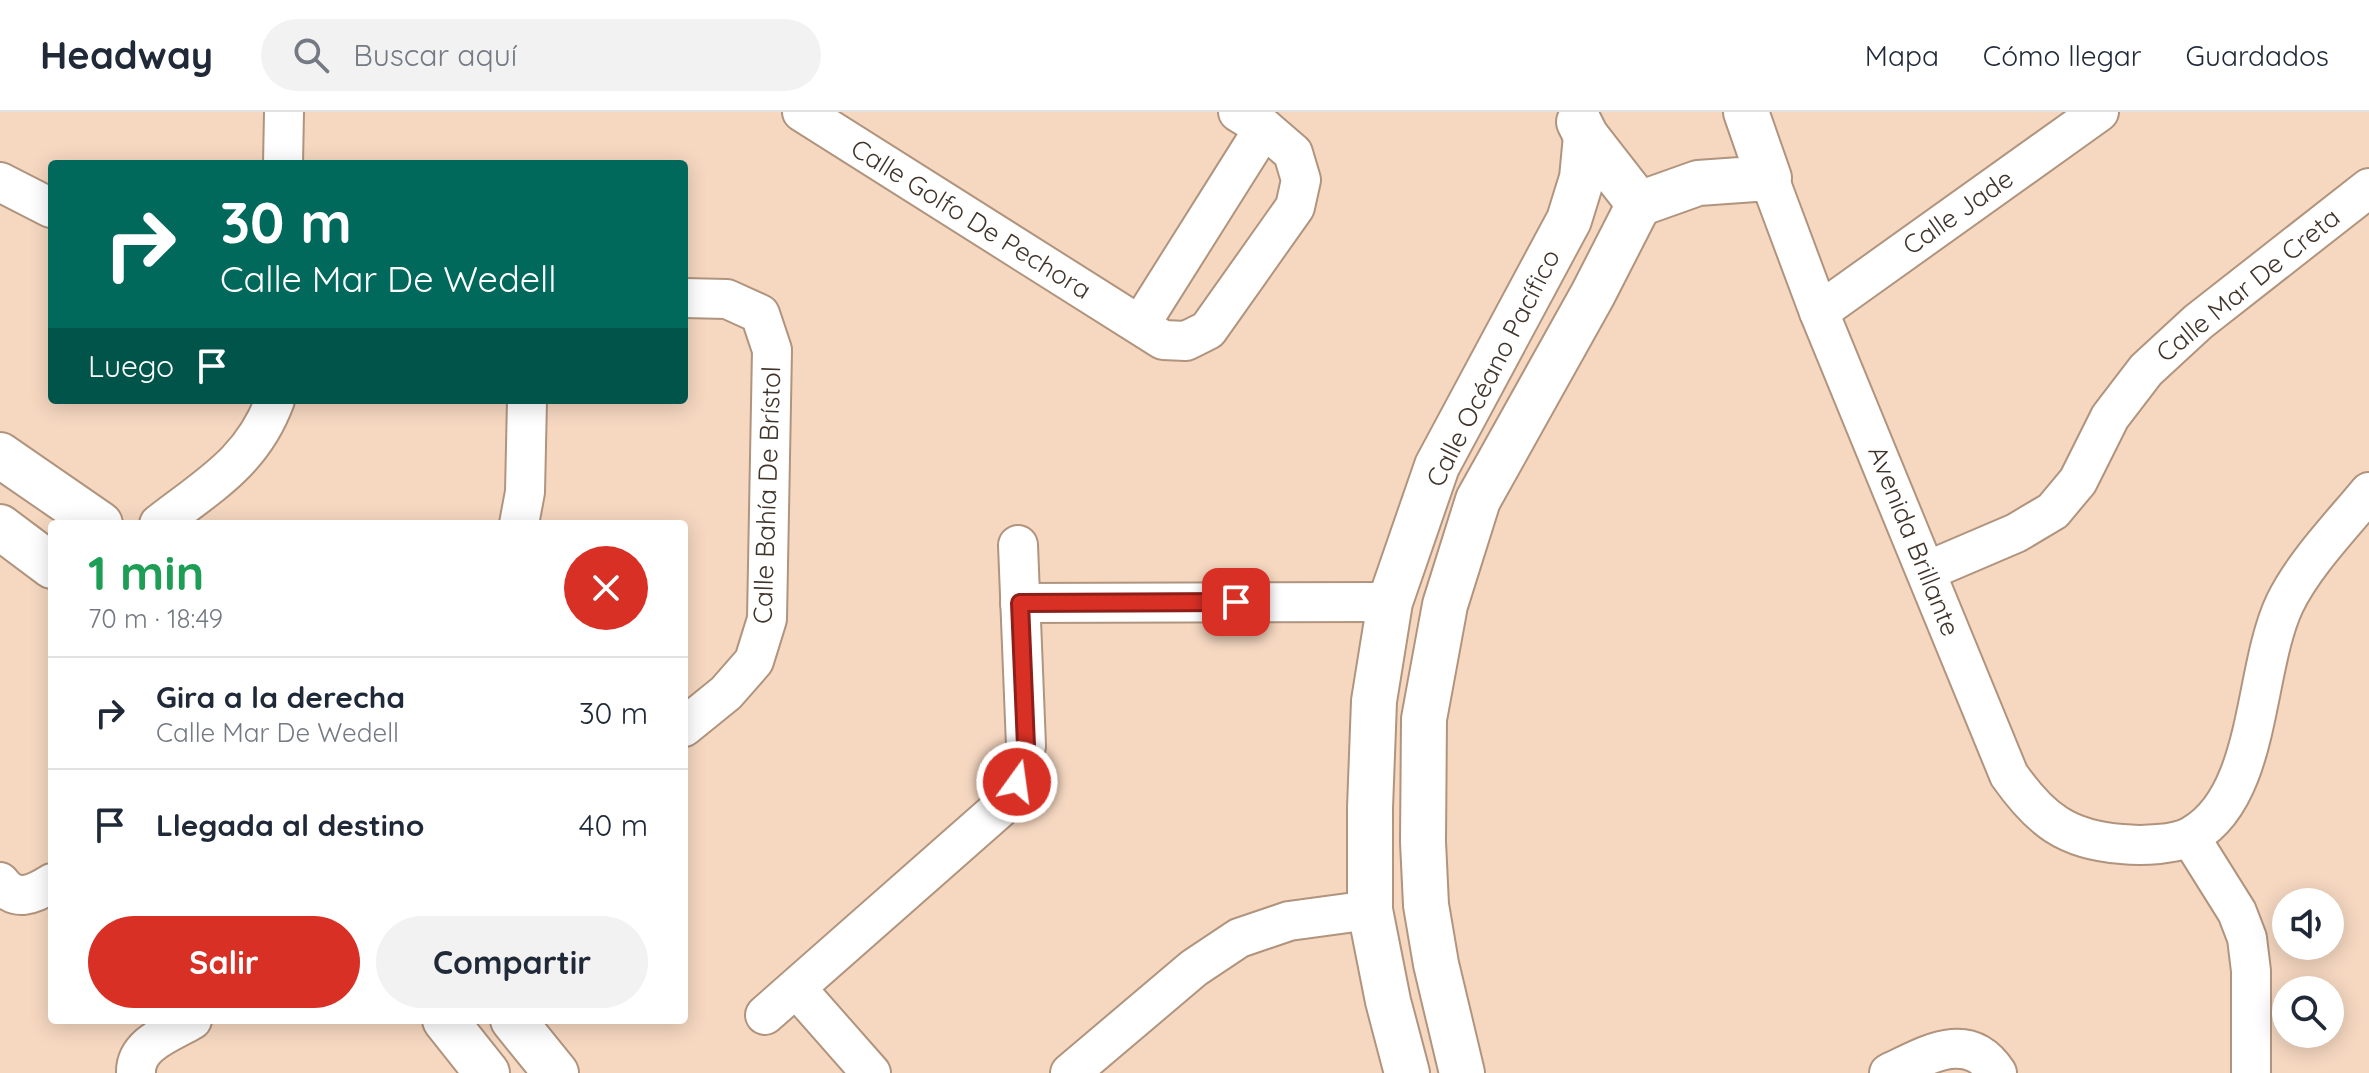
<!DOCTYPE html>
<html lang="es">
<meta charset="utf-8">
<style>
body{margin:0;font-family:Quicksand,sans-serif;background:#f2f2f3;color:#1f2937;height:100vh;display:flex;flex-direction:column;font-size:30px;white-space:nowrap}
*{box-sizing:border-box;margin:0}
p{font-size:26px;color:#747a83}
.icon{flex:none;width:44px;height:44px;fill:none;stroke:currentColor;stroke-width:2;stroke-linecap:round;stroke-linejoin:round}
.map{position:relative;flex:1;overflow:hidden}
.side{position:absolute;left:48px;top:408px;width:640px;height:504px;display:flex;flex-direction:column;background:#fff;border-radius:8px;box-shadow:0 4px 20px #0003}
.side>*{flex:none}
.hud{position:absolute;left:48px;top:48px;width:640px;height:244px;border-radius:8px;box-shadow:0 4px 20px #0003;background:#00695c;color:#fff;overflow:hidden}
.tools{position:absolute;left:2272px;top:776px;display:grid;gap:16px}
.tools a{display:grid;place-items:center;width:72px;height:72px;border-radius:50%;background:#fff;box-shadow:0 4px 20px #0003;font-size:40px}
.pin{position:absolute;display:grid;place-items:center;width:68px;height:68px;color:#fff;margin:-34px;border-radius:16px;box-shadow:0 4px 12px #0006}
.me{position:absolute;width:88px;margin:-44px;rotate:14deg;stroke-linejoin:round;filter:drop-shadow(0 0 6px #0008)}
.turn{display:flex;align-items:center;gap:28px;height:168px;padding:0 40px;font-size:36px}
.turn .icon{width:104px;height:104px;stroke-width:2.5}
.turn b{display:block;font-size:56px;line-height:68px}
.then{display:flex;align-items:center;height:76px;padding:0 40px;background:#0003;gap:16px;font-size:30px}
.round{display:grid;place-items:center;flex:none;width:84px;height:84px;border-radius:42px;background:#f2f2f3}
.summary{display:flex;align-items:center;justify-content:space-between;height:136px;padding:0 40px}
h1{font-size:48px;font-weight:700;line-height:60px;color:#1e9e55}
.action{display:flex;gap:16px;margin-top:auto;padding:16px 40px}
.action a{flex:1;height:92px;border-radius:48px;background:#d93025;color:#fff;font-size:32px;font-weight:700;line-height:92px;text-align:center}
.action a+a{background:#f2f2f3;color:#1f2937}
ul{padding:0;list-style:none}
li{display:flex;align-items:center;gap:24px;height:112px;padding:0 40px;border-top:2px solid #e0e1e3}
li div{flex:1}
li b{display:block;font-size:30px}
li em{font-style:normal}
header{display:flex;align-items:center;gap:48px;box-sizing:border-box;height:112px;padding:0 40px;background:#fff;border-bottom:2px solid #e0e1e3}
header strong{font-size:38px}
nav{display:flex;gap:44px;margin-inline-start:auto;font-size:28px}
.search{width:560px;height:72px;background:#f2f2f3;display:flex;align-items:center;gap:20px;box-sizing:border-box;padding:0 28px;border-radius:44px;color:#747a83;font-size:30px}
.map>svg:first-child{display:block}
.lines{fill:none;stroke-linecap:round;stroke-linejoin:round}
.minor-casing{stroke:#b0947e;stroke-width:42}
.tertiary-casing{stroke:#b0947e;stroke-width:48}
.minor{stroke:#fff;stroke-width:38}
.tertiary{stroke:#fff;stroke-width:44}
.route-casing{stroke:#8d1f18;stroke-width:20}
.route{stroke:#d93025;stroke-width:14}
.labels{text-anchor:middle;stroke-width:8;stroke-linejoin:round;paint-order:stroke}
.street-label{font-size:26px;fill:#40342b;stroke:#fff}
</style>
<header>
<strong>Headway</strong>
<div class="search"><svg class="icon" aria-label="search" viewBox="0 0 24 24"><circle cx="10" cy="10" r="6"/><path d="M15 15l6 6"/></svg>Buscar aquí</div>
<nav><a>Mapa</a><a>Cómo llegar</a><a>Guardados</a></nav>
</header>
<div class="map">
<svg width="2369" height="961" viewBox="0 0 2369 961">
<rect width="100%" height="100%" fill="#f6d8c1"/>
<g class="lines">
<g class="minor-casing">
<g id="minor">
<polyline points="802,0 1163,228 1186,229 1208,218 1295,95 1301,68 1293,41 1264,16 1238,0"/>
<polyline points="283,52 284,0"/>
<path d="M 1769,66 L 1819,200 L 2009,663 C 2040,707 2066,728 2122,732 C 2141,734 2177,733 2193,723 C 2262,683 2253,558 2285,491 C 2304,452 2341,414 2369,380"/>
<polyline points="0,70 51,96"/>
<polyline points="684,186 727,187 760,202 772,238 767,507 754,549 726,581 684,615"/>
<polyline points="1819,200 2099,0"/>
<polyline points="1140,213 1264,16"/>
<path d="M 159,412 C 209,373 252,350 275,288"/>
<polyline points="519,412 525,380 527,288"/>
<polyline points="1927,459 2016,421 2053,399 2078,369 2110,305 2146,258 2198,210 2369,76"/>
<polyline points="1020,491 1390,490"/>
<polyline points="2190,725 2237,800 2247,826 2251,859 2251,961"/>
<path d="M 0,770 C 15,791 33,783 52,771"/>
<polyline points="797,877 871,961"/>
<polyline points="765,903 1000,696 1017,670 1026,634 1018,433"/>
<path d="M 136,961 C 135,932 170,921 192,908"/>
<polyline points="1070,961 1194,856 1239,826 1289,809 1370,798"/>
<path d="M 1889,961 C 1926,944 1968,916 1997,961"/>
</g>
</g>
<g class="tertiary-casing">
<g id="tertiary">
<polyline points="1579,10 1586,24 1639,92"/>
<polyline points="1639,92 1698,71 1769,66 1746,0"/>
<polyline points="0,343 100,412"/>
<polyline points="0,415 52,454"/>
<polyline points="445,908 487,961"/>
<polyline points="513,908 556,961"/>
<polyline points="1407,961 1388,889 1370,798 1370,696 1374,589 1390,490 1437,354 1569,108 1582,66 1586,24"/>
<polyline points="1462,961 1436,852 1426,793 1423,730 1424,607 1445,493 1478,388 1593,182 1639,92"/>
</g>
</g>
<use href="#minor" class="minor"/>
<use href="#tertiary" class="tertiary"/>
</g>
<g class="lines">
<g class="route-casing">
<polyline id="route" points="1017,670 1026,634 1020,491 1236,490"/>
</g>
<use href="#route" class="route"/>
</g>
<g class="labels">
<g class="street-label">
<text transform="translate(1958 100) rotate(-35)" y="9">Calle Jade</text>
<text transform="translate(971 107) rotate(32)" y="9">Calle Golfo De Pechora</text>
<text transform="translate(2248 173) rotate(-39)" y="9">Calle Mar De Creta</text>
<text transform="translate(1493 256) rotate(-63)" y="9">Calle Océano Pacífico</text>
<text transform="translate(767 383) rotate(-88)" y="9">Calle Bahía De Brístol</text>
<text transform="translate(1914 429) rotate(68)" y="9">Avenida Brillante</text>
</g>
</g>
</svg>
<div class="tools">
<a><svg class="icon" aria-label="sound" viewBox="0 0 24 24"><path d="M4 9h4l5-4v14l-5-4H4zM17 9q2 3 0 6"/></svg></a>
<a><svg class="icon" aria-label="search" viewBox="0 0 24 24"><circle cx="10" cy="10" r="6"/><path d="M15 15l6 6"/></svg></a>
</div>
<div class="pin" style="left:1236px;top:490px;background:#d93025"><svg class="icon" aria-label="arrive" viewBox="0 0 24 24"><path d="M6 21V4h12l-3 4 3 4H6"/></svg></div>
<svg class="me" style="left:1017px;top:670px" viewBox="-20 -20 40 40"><circle r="17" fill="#d93025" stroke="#fff" stroke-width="3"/><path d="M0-11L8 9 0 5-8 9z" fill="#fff"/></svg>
<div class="hud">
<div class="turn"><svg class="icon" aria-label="right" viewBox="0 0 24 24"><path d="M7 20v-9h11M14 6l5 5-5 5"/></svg><div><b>30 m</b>Calle Mar De Wedell</div></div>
<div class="then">Luego<svg class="icon" aria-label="arrive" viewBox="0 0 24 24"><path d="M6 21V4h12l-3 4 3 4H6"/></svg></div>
</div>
<section class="side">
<div class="summary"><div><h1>1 min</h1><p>70 m · 18:49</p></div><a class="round" style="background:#d93025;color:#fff"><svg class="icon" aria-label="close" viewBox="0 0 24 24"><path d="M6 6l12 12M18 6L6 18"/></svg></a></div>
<ul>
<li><svg class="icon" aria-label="right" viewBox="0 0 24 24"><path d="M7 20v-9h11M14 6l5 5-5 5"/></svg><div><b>Gira a la derecha</b><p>Calle Mar De Wedell</p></div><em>30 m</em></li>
<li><svg class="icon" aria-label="arrive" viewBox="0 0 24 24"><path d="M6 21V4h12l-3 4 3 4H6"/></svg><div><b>Llegada al destino</b></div><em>40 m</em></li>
</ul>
<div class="action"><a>Salir</a><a>Compartir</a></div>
</section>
</div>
